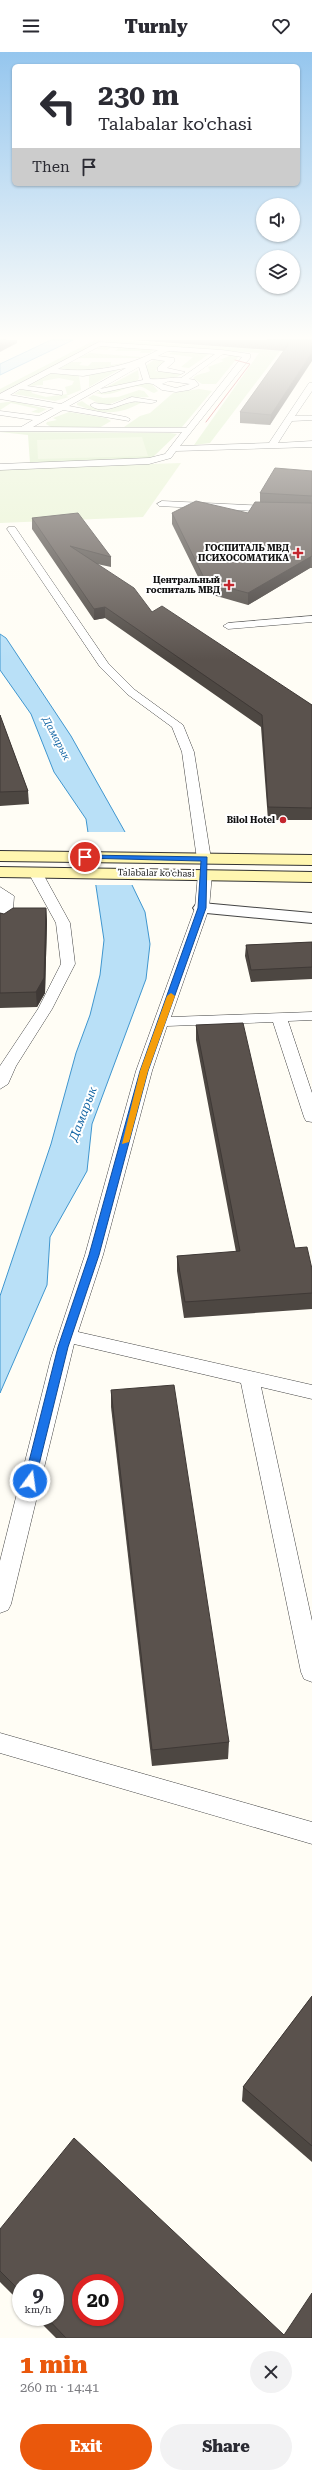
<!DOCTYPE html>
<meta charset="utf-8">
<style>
body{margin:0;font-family:"Roboto Serif",serif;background:#f2f2f3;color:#2b2b33;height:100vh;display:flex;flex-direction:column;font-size:15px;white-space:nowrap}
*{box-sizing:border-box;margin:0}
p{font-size:13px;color:#7c7c81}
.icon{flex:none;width:22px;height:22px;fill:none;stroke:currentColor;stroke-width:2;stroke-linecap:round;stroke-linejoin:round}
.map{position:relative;height:2286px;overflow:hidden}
.side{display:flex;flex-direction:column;background:#fff;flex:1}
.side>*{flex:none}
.top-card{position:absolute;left:12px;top:12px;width:288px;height:122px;border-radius:6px;box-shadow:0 1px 3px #0004;background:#fff;color:#2b2b33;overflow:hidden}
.fabs{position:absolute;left:256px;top:146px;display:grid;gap:8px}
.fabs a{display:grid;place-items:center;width:44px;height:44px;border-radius:50%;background:#fff;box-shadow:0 1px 3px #0004;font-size:20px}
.speed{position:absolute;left:12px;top:2222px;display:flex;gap:8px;font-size:20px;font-weight:700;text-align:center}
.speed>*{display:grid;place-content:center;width:52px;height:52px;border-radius:50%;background:#fff;box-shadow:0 1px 3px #0004;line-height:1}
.speed small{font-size:10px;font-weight:400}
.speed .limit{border:6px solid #d22;background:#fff;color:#111}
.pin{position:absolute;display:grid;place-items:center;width:34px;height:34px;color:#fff;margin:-17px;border:2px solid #fff;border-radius:50%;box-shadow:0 1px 4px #0007}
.me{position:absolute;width:44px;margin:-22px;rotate:14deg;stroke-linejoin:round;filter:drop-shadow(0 0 3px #0008)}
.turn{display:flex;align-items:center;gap:14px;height:84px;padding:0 20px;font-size:18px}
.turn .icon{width:52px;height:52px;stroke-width:2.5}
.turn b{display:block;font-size:28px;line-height:34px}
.then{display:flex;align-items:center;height:38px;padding:0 20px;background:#0003;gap:8px;font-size:15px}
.round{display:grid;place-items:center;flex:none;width:42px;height:42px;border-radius:21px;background:#f2f2f3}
.overview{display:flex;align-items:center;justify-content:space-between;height:68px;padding:0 20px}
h1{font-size:24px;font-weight:800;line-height:30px;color:#ea580c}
.cta{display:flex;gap:8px;margin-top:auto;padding:8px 20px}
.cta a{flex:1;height:46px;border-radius:24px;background:#ea580c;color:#fff;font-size:16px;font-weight:800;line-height:46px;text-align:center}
.cta a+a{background:#f2f2f3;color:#2b2b33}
header{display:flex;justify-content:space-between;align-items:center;height:52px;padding:0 20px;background:#fff;font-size:18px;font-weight:800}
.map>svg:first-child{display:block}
.green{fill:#d5ebbd}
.pitch{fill:#e6f2cf}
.water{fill:#b9e0f7;stroke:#3f96cf}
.pier{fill:#fffdf5}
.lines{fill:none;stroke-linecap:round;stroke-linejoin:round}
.lane-casing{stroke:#444;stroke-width:1}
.street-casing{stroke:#444;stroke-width:2}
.secondary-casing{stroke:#333;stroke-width:2}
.lane{fill:#fff;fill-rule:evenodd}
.street{fill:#fff;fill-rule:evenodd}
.secondary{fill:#fff6b0;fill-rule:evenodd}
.tram{stroke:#c4262e;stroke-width:1}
.wall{fill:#4d4742}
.shaded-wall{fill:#3f3936}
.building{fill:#5a524d;stroke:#3f3936;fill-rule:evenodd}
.route{fill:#1a73e8;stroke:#114b97}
.slow{fill:#f59e0b}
.poi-dot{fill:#c4262e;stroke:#fff;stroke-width:1.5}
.labels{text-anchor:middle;stroke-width:4;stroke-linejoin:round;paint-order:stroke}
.far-poi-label{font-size:9px;font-weight:bold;fill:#111;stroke:#fff;text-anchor:end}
.far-street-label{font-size:9px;fill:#111;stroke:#fff}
.far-water-label{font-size:10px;font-style:italic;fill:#1768a6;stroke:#fff}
.water-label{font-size:12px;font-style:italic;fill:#1768a6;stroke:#fff}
</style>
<header><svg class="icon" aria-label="menu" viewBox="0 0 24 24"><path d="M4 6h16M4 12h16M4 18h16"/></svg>Turnly<svg class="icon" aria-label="heart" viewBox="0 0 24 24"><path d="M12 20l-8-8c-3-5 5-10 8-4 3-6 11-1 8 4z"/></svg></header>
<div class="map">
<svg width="312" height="2286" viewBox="0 0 312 2286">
<rect width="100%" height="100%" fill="#fffdf5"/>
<g class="green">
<polygon points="95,288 118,288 280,299 210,391 194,393 259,301 99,290 0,341 0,337"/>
<polygon points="103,294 153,298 150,301 140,301 141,299 115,299 119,296 112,295 107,298 94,297"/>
<polygon points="174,299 207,301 209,302 189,316 181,315 193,305 169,302"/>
<polygon points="90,301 141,305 142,306 78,306"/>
<path d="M 231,303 L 238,305 L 216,332 L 202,332 L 193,326 C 198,321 204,322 210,319 L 208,315 L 224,309 L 220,308 Z"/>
<polygon points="154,308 168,309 155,319 182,322 177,325 151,327 145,314"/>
<polygon points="69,310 82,310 79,313 88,314 92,310 111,310 111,313 131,310 89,319 59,317"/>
<polygon points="122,316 89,335 89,323"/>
<polygon points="138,318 139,326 137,329 105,336"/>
<polygon points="52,320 79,324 81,338 66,344 69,345 55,349 14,342 22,337 31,338 32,341 46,345 67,342 65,335 72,333 74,329 59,326 43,329 43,333 27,334"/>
<path d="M 146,331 L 152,332 L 158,339 L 154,341 C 150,340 146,336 142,335 C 126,331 116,347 95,341 Z"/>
<polygon points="199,337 212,339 182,375 124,375 140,364 150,361 173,341"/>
<polygon points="139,338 144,339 149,345 126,346 107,353 100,352 88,346 93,343 103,346 118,345"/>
<polygon points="14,349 47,357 39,361 31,360 38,357 11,351 0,358 0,351"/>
<path d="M 82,349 C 102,365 121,349 142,350 C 119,364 102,362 77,353 L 77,351 Z"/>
<polygon points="69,360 106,366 111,369 99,376 51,375 46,372 47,370 57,368 53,366"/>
<polygon points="0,380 170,381 177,382 153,405 144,408 30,411 28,383"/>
</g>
<g class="pitch">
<polygon points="142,385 148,404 38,407 37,388"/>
<polygon points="181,411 143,465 0,471 0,417"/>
</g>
<g class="water">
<polygon points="51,288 73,288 0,323 0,312"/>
<polygon points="0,582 6,586 71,684 125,780 132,833 145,860 150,892 146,927 92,1072 87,1119 50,1185 47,1233 0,1341 0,1244 51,1092 76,1001 90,963 100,923 104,888 86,767 54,720 31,662 0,618"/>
</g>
<polygon class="pier" points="86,780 127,780 134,833 93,833"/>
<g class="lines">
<g class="lane-casing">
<g id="lane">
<path d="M 99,290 L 222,298 L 250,302 L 250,306 L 180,394 L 269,391 L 309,331 L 312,331 L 312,339 L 295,364 L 312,364 L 312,368 L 292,369 L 278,391 L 312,389 L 312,395 L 176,399 L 171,406 L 149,412 L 0,418 L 0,412 L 149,406 L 165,402 L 182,380 L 0,379 L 0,375 L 21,375 L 33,368 L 0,363 L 0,359 L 39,364 L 54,356 L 0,347 L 0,342 ZM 100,294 L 158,298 C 128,315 93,321 58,317 ZM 168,299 L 215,302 L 181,326 C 169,325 161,328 150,327 L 145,311 L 152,307 L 165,309 L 158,315 L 158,319 L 181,322 L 185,320 L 167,316 L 174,310 L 174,306 L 158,304 ZM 223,302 L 242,305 L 186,376 L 33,375 L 63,358 L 129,369 L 130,367 L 126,365 L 69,354 L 98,338 L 101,341 L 147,331 L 153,332 L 162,338 L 176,340 L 189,338 L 199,333 L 195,328 L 189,327 ZM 139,315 L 143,328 L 100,337 ZM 126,316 L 61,352 L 10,343 L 20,337 L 62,343 L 62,339 L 27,334 L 51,321 L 83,324 ZM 169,329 L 190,332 L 176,336 L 162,332 Z"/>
<path d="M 132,345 L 157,349 C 151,354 140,348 132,350 C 119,352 103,364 90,353 L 94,351 L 111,353 Z"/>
<polygon points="162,449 312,456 312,462 159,454 157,452"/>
<polygon points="9,475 15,475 108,611 135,638 183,673 194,700 211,807 209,810 199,810 197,807 182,700 172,675 127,642 100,615 7,477"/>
<polygon points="312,564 312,570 228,577 223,574 228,571"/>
<polygon points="35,816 42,820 70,871 75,912 52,957 16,1014 8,1032 0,1037 0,1014 38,957 61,912 56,871 28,820"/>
<polygon points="205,818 212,822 209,856 171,965 312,960 312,968 288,969 312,1041 312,1070 306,1069 304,1065 273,970 167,974 152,1019 103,1203 78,1280 312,1333 312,1347 261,1335 312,1569 312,1630 304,1627 301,1620 241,1331 74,1292 11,1552 8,1558 0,1561 0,1509 51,1306 85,1203 136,1019 195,856 198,822"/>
<polygon points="0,835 14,844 12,871 5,875 0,874"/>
<polygon points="0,1681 312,1770 312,1792 0,1701"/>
</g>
</g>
<g class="street-casing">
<polygon id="street" points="202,851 312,861 312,871 196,860 193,856 196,852"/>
</g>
<g class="secondary-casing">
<g id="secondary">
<polygon points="0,799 312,803 312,813 0,809"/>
<polygon points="0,815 312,820 312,830 0,825"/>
</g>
</g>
<use href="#lane" class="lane"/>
<use href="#street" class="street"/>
<use href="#secondary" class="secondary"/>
<polyline class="tram" points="206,370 250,312 235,308"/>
</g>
<g class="wall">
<polygon points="132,288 312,288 270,373 240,371 240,360 284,299"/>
<polygon points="312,419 312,516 310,516 248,553 206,541 172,472 172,461 248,461 260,450 260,441"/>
<polygon points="32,466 111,505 111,515 97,512 152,560 312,653 312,768 268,768 261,675 105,566 94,568 32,477"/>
<polygon points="0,663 28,739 29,752 0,754"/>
<polygon points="46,856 47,870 45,941 37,955 0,956 0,861 4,862"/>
<polygon points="312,890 312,927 251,930 245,904 246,893"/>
<polygon points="196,973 295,1196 312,1217 312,1257 184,1266 177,1219 177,1204 236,1200 196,988"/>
<polygon points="111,1338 229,1690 228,1707 152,1714 111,1355"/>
<polygon points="312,1944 312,2110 242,2049 243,2035"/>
<polygon points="0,2177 284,2283 312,2286 56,2286 35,2265 55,2265 21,2231 21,2251 0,2230"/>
</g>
<g class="shaded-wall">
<polygon points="6,288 17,288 17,291 0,300 0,291"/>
<polygon points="312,300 312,309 270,373 271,363"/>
<polygon points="311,504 310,516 248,553 248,541"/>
<polygon points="105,555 105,566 94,568 94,557"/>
<polygon points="46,856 47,870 45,941 37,955 36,940"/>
</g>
<g class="building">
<polygon points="0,288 6,288 0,291"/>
<polygon points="267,288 312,288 312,300 271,363 240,360 290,290"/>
<polygon points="275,416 312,419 312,444 260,441"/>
<polygon points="196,449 248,461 255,450 312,451 312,504 248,541 206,530 172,461"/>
<polygon points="78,461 111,505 70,494 134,536 152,560 162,554 312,653 312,756 268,755 262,663 105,555 94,557 32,466"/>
<polygon points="0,663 28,739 0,740"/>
<polygon points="13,856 46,856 44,926 36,940 0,941 0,861 4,862"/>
<polygon points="312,890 312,915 251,918 246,893"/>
<polygon points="243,971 295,1196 307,1195 312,1217 312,1241 185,1250 177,1204 240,1199 196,973"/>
<polygon points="174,1333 229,1690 152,1698 111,1338"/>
<polygon points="312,1944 312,2094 243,2035"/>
<path d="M 74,2086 L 284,2283 L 312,2241 L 312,2286 L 66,2286 L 46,2265 L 55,2265 L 55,2231 L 21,2231 L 21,2240 L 0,2219 L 0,2177 ZM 81,2231 L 115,2231 L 115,2265 L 81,2265 Z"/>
</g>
<linearGradient id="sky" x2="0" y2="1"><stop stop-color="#95c6ee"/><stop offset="0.47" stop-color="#fffefa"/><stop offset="1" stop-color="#fffefa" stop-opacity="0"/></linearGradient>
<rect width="312" height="608" fill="url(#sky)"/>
<polygon class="route" points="85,803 207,805 206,856 148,1019 99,1203 68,1295 35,1429 30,1433 24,1429 58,1295 89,1203 140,1019 198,856 201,809 83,806"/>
<polygon class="slow" points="171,941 175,944 148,1019 129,1090 122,1092 140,1019 167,944"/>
<g class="poi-dot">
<path d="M296 495h4v4h4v4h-4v4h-4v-4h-4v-4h4z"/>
<path d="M227 527h4v4h4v4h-4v4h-4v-4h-4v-4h4z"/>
<circle cx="283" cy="768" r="4"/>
</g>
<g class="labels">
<g class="far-poi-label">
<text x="289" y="499">ГОСПИТАЛЬ МВД<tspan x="289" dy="10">ПСИХОСОМАТИКА</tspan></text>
<text x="220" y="531">Центральный<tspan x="220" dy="10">госпиталь МВД</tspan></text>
<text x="275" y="771">Bilol Hotel</text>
</g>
<g class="far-street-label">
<text transform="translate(156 821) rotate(1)" y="3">Talabalar ko'chasi</text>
</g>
<g class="far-water-label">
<text transform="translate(57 686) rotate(62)" y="4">Дамарык</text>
</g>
<g class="water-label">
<text transform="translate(83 1062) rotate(-69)" y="4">Дамарык</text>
</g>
</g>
</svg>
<div class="fabs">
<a><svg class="icon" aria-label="sound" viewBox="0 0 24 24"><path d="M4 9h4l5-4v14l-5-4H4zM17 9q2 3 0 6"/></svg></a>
<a><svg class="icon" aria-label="layers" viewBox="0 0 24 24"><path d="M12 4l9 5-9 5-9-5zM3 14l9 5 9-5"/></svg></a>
</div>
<div class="speed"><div>9<small>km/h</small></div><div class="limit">20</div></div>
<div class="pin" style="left:85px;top:805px;background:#d93025"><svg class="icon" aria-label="arrive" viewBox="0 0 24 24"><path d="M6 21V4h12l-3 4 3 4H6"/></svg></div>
<svg class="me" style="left:30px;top:1429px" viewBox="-20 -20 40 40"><circle r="17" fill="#1a73e8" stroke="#fff" stroke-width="3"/><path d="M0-11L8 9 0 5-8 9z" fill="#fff"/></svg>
<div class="top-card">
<div class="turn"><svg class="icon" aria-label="left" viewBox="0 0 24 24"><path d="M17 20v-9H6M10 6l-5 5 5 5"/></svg><div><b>230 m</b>Talabalar ko'chasi</div></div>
<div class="then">Then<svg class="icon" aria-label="arrive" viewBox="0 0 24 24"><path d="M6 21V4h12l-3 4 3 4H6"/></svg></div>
</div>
</div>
<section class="side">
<div class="overview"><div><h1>1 min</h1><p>260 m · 14:41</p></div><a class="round"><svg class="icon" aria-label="close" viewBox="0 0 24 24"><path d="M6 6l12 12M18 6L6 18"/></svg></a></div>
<div class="cta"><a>Exit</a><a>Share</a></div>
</section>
